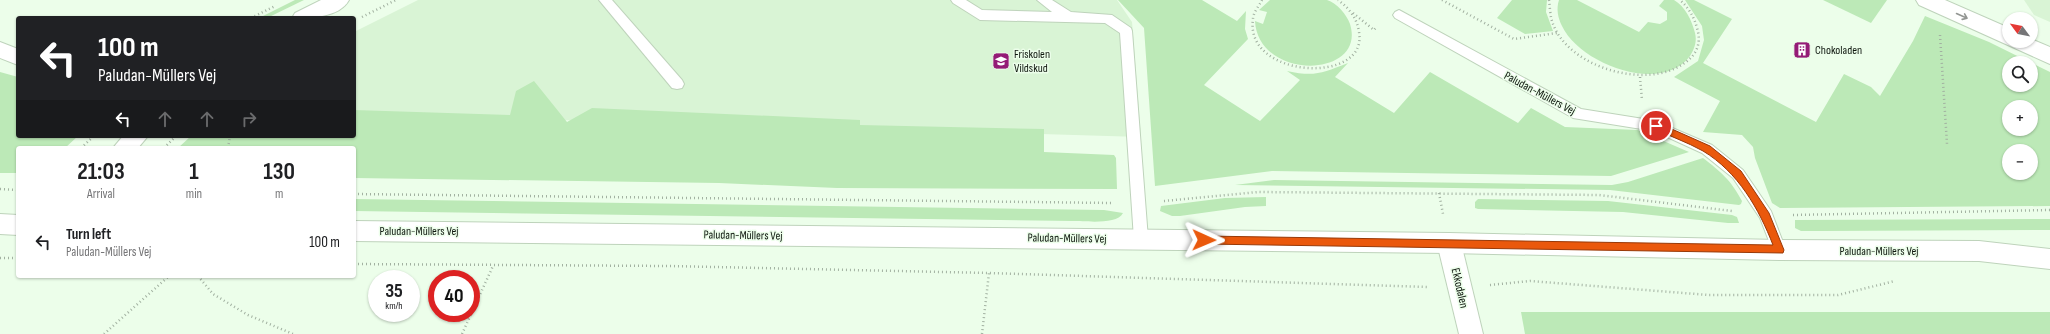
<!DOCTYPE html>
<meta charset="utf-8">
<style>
body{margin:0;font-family:"Sofia Sans Condensed",sans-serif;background:#f2f2f2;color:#202124;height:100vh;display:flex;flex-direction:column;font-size:15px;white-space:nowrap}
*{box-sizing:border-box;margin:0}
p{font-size:13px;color:#757577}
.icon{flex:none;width:22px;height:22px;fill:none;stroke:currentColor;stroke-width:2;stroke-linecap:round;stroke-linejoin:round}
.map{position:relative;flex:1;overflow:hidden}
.drawer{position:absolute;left:16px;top:146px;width:340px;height:132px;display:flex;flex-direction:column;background:#fff;border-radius:4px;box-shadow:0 1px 3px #0004}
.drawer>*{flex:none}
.top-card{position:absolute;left:16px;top:16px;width:340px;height:122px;border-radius:4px;box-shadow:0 1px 3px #0004;background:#202124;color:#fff;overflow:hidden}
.needle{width:26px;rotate:302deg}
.controls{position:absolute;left:2002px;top:12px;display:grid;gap:8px}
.controls a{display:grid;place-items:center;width:36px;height:36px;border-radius:50%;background:#fff;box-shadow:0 1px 3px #0004;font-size:20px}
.speed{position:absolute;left:368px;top:270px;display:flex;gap:8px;font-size:20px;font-weight:700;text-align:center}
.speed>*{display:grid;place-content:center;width:52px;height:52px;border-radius:50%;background:#fff;box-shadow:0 1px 3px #0004;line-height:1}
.speed small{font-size:10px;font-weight:400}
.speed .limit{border:6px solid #d22;background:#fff;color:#111}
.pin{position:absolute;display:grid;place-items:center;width:34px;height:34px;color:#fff;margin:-17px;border:2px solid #fff;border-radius:50%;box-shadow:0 1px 4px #0007}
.me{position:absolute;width:44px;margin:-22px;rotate:91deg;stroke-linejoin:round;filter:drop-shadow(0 0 3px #0008)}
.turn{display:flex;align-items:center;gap:14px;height:84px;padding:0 16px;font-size:18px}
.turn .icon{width:52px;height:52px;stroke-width:2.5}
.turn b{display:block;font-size:28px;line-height:34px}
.lanes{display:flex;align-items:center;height:38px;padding:0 16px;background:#0003;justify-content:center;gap:20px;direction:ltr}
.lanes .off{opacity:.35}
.eta{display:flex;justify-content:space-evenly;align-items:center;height:68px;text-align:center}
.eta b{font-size:24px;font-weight:700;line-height:28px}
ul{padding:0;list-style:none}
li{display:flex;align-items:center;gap:12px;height:56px;padding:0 16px}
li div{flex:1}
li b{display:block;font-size:15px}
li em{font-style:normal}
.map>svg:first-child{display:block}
.built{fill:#d9f4d5}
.green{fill:#bce9b7;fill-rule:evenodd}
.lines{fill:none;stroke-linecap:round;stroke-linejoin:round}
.lane-casing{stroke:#bed3bb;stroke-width:2}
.street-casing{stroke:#bed3bb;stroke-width:2}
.secondary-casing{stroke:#bed3bb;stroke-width:2}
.path{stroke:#a2b1a1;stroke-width:2.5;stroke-dasharray:1 3;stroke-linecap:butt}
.lane{fill:#fff;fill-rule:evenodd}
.street{fill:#fff;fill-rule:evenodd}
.secondary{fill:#fff;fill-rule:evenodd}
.oneway{stroke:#939693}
.route{fill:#ea580c;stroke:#983908}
.labels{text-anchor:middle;stroke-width:3;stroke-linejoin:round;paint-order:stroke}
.poi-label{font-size:12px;fill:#0e160e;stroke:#ecfeea;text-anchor:start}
.street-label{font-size:12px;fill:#0e160e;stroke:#ecfeea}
</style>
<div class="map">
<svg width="2050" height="334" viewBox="0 0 2050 334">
<rect width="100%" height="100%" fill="#ecfeea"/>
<g class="built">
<polygon points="418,0 1117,0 1132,22 1141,137 354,114 354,32"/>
<polygon points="2024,0 2050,0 2050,22 2034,15"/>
</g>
<g class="green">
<polygon points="295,0 304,0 267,18 259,18"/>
<path d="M 1118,0 L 1202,0 L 1237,21 L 1246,11 L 1245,29 L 1248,39 L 1204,85 L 1260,121 L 1300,80 L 1287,71 C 1315,77 1322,73 1348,63 L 1335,77 L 1394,113 L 1430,72 L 1518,123 L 1531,108 L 1565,127 L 1638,130 L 1689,152 L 1611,176 L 1272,171 L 1155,186 L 1144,28 Z"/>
<path d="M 1270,0 C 1281,0 1319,0 1327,0 C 1337,3 1347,15 1350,24 C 1367,79 1258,81 1255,21 L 1263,24 L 1267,12 L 1259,10 Z"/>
<polygon points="1512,0 1547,0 1546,12 1553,31 1525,34 1497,18"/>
<path d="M 1559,0 L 1577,0 L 1639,32 L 1648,22 L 1660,24 L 1667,20 L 1667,12 L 1659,6 L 1664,0 L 1674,0 C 1685,6 1692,21 1695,33 C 1697,41 1695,48 1690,56 C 1661,95 1580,64 1562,26 C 1558,18 1556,9 1559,0 Z"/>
<path d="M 1685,0 L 1694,0 L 1732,19 L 1703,63 L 1816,122 L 1844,74 L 1871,87 L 1880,96 L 1913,41 L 1925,16 L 1989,42 L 2050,72 L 2050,206 L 1780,208 L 1772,203 L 1755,158 L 1753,147 L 1742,135 L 1703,132 L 1720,101 L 1674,77 L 1698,61 L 1704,40 L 1702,26 ZM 2009,63 L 2031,63 L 2031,85 L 2009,85 ZM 2009,107 L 2031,107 L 2031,129 L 2009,129 ZM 2009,151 L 2031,151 L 2031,173 L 2009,173 Z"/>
<polygon points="1823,0 1887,0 1871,23"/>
<polygon points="0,72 18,77 18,136 78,136 65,148 18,148 18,173 0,173"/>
<polygon points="534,81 567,122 592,108 860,120 860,125 1044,129 1044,152 1114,155 1116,158 1117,189 837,188 719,183 354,178 354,148 178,148 191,136 354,136 354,110 510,115 516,91"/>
<path d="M 1703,158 C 1721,172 1731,180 1742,201 L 1741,204 L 1739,205 L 1610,190 L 1235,185 L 1274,180 L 1612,185 L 1628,182 Z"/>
<polygon points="1266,197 1266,206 1245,207 1180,216 1172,216 1160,211 1161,206 1225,198"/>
<path d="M 354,199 L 1104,210 L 1123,213 C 1117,225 1086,221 1073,221 L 354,211 Z"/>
<polygon points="1478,199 1608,201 1732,215 1737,217 1739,223 1728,223 1623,212 1478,209 1475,208 1475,202"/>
<polygon points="2050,219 2050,230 1821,231 1801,231 1795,228 1795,220"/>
<polygon points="1521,312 2050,312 2050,334 1525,334"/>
</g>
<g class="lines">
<g class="lane-casing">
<g id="lane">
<polygon points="599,0 612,0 682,80 684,84 682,88 677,89 672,88"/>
<polygon points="951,0 966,0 982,10 1052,12 1037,0 1052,0 1071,12 1112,15 1131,28 1132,31 1148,239 1146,243 1141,245 1136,243 1134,239 1120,33 1105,23 980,20 953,3"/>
<polygon points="1399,10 1581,109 1656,121 1712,145 1743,170 1771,211 1786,250 1784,254 1779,256 1774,254 1760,218 1733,178 1702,153 1654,131 1573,118 1395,18 1393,15 1395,12"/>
</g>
</g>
<g class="street-casing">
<g id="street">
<polygon points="1916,0 1945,0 2009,28 2009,41 2031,41 2031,39 2050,47 2050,64 1919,5"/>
<polygon points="0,42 18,49 18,65 0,58"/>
<polygon points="1449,233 1457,236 1461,243 1483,334 1459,334 1437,243 1441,236"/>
</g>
</g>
<g class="secondary-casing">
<g id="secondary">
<path d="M 321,0 L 349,0 C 339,18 310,18 292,18 L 295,13 Z"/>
<polygon points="123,136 148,136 138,148 113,148"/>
<polygon points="0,214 18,215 18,235 0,234"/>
<polygon points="354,221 1449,233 1779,240 1979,241 2050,249 2050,269 1979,261 1779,260 1449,253 354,241"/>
</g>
</g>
<g class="path">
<path d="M 1262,0 C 1259,6 1253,13 1253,19 C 1244,79 1369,85 1359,32 C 1357,18 1349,8 1338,0"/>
<polyline points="1442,0 1514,39 1557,33"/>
<path d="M 1549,0 C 1550,7 1550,15 1552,21 C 1566,67 1645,90 1683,64 C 1696,56 1702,44 1697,28 C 1694,17 1689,8 1680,0"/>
<polyline points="1353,13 1374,30 1377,26"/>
<polyline points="362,17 396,0"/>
<polyline points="251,18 275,6"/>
<polyline points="1940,35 1947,144"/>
<polyline points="1640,77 1642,100"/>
<polyline points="81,148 94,136"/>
<polyline points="164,148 176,136"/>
<polyline points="228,148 230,136"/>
<polyline points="0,189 18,190"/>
<polyline points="1439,193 1443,214"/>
<polyline points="354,194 1113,203"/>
<polyline points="1164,201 1258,192 1599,195 1732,211"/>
<polyline points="1793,215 2050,210"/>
<polyline points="0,258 18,258"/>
<polyline points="354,264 669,266 989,273 1427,287"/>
<polyline points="198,276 213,294 248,315 293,334"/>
<polyline points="1490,285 1530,281 1709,295 1838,295 1895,281"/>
<polyline points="104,334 169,276"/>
<polyline points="462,334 493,266"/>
<polyline points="982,334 989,273"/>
</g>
<use href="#lane" class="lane"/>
<use href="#street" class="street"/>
<use href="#secondary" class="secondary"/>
</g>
<defs><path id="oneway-shaft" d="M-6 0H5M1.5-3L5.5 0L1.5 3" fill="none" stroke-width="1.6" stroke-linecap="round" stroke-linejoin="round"/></defs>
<use class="oneway" href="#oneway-shaft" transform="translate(1962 16) rotate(24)"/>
<path class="route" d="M 1656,122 L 1710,146 L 1741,171 L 1769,213 L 1784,250 L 1783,253 L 1204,244 L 1199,240 L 1204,236 L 1773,245 C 1759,209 1738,172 1703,151 C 1687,142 1669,136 1653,128 L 1651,126 Z"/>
<defs>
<g id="building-square" transform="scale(0.9)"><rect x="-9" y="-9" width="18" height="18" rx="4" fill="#941b76" stroke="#ecfeea"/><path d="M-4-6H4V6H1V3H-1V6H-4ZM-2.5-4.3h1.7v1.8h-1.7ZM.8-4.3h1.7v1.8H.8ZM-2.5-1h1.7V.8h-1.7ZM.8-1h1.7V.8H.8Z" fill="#fff"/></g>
<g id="school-square" transform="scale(0.9)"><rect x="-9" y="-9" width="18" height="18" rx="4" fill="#941b76" stroke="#ecfeea"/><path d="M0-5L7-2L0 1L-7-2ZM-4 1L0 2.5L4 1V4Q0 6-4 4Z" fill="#fff"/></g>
</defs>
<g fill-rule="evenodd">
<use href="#building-square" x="1802" y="50"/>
<use href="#school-square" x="1001" y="61"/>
</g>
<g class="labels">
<g class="poi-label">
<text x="1815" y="54">Chokoladen</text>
<text x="1014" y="58">Friskolen<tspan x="1014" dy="14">Vildskud</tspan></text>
</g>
<g class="street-label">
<text transform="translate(1540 93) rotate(28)" y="4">Paludan-Müllers Vej</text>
<text x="419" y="235">Paludan-Müllers Vej</text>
<text transform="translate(743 235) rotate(1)" y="4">Paludan-Müllers Vej</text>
<text transform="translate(1067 238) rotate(1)" y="4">Paludan-Müllers Vej</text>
<text x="1879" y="255">Paludan-Müllers Vej</text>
<text transform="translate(1460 288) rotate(77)" y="4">Ekkodalen</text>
</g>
</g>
</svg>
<div class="controls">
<a><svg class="needle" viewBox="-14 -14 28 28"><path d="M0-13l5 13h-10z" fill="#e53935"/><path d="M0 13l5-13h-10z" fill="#757577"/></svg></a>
<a><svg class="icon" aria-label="search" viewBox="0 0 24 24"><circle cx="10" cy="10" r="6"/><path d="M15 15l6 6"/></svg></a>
<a>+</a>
<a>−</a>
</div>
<div class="speed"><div>35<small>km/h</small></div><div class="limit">40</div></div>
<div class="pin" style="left:1656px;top:126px;background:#d93025"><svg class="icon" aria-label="arrive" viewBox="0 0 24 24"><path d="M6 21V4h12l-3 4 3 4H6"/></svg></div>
<svg class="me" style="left:1204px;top:240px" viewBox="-20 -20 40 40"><path d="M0-17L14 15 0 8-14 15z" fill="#ea580c" stroke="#fff" stroke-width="4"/></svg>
<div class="top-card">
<div class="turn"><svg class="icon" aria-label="left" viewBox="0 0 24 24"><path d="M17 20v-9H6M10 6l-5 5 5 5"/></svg><div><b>100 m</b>Paludan-Müllers Vej</div></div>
<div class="lanes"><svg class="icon" aria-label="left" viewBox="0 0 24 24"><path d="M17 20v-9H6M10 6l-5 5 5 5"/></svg><svg class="icon off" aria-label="ahead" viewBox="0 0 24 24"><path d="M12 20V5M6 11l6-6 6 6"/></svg><svg class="icon off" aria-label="ahead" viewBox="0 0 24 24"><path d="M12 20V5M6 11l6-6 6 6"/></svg><svg class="icon off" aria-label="right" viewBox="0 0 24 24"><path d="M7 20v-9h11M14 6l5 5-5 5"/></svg></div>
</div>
<section class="drawer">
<div class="eta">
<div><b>21:03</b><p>Arrival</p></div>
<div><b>1</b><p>min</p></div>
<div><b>130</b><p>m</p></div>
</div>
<ul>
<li><svg class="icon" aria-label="left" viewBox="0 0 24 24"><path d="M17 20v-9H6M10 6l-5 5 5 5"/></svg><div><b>Turn left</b><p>Paludan-Müllers Vej</p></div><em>100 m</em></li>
</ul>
</section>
</div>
